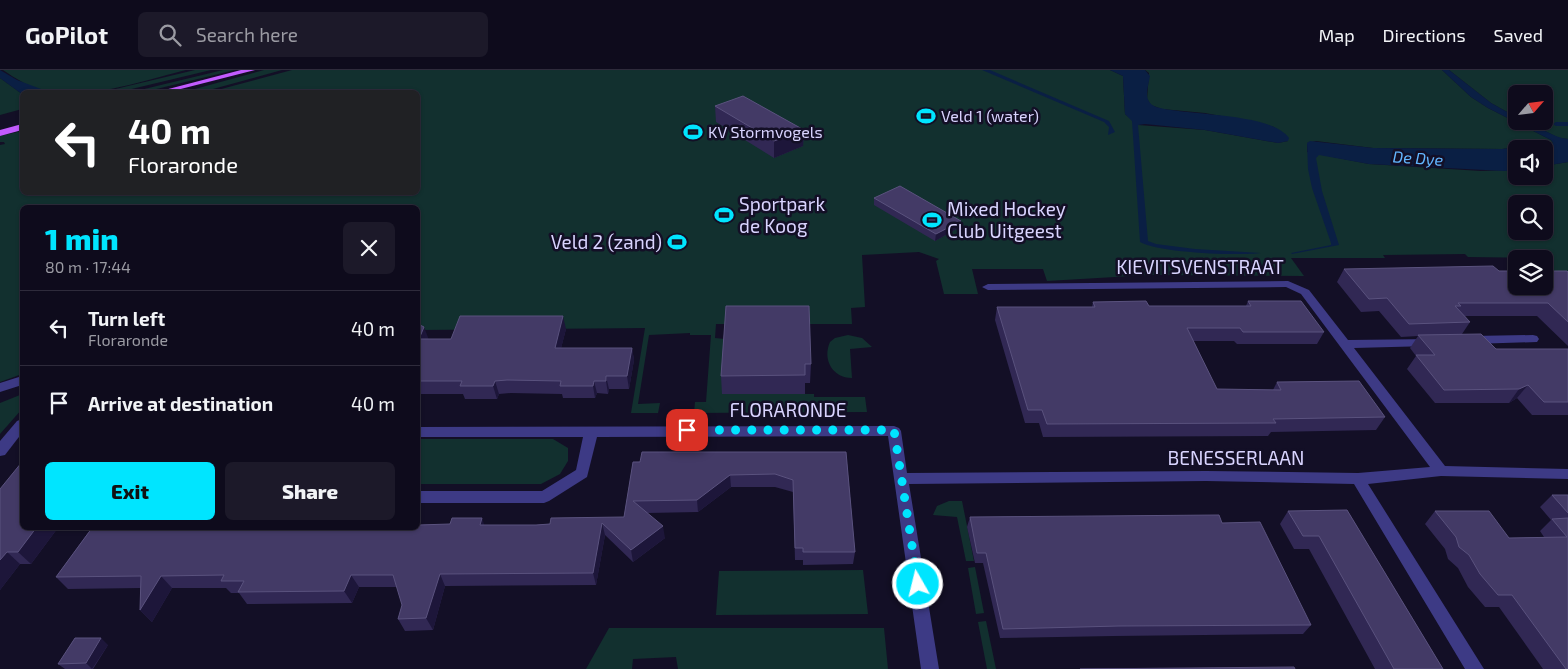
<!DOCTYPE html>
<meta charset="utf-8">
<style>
body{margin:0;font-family:"Exo 2",sans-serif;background:#1c1929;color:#f1f3f6;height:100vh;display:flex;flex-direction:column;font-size:19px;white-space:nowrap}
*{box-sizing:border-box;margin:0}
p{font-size:16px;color:#9b9ba3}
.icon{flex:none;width:28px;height:28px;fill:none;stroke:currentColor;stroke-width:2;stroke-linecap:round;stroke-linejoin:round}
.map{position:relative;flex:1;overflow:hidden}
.panel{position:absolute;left:20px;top:135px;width:400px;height:325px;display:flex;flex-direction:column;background:#0e0b1c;border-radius:8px;box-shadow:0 1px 4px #0004,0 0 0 1px #2e2b3b}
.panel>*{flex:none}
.hud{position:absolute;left:20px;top:20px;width:400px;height:105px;border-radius:8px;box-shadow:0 1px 4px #0004,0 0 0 1px #2e2b3b;background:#202124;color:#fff;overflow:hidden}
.needle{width:32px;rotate:62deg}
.tools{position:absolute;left:1508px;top:15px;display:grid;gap:10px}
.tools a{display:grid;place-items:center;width:45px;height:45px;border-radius:8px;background:#0e0b1c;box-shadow:0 1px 4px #0004,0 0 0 1px #2e2b3b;font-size:25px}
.pin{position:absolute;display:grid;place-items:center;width:42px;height:42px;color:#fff;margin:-21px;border-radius:10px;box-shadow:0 2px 8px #0006}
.me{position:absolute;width:55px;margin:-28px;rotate:352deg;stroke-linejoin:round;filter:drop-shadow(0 0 4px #0008)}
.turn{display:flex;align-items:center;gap:18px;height:105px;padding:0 25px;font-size:22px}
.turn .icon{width:65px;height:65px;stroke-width:2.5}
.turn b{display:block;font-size:35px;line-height:42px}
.round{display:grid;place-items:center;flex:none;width:52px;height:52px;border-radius:8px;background:#1c1929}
.head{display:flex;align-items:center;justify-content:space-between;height:85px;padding:0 25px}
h1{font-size:30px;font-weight:800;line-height:38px;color:#00e5ff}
.primary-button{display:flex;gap:10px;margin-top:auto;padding:10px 25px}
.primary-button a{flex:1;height:58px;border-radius:8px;background:#00e5ff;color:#111;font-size:20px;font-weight:800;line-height:58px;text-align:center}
.primary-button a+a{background:#1c1929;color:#f1f3f6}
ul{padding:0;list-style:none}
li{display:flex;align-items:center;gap:15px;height:75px;padding:0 25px;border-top:1px solid #2e2b3b}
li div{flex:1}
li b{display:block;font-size:19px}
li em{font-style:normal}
header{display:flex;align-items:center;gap:30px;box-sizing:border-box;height:70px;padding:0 25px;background:#0e0b1c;border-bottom:1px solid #2e2b3b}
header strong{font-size:24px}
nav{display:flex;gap:28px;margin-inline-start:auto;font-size:18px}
.search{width:350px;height:45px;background:#1c1929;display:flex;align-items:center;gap:12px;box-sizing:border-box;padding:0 18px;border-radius:8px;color:#9b9ba3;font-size:19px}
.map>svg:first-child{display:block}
.green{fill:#12302f;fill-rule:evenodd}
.water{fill:#0a1f44}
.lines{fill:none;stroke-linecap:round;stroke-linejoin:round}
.stream{fill:#0a1f44;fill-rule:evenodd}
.minor{fill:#3d3a85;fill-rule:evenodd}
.primary{fill:#c25bff;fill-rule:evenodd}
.wall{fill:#312854}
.shaded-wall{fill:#1d163a}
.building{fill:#433a66;stroke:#5a527e}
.route{stroke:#00e5ff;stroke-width:9;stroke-dasharray:0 16.2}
.labels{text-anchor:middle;stroke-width:5;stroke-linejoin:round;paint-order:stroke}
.far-poi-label{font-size:16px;fill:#d9d4ff;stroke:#130f26;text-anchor:start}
.far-water-label{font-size:16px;font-style:italic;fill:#62b6ff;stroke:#130f26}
.poi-label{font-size:19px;fill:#d9d4ff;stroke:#130f26;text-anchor:start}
.street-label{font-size:19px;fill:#d9d4ff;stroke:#130f26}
</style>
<header>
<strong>GoPilot</strong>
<div class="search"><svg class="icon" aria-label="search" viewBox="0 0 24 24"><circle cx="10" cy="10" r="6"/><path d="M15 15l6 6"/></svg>Search here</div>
<nav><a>Map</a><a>Directions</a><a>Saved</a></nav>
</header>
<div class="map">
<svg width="1568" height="599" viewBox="0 0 1568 599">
<rect width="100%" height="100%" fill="#130f26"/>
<g class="green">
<path d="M 3,0 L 186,0 C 149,9 84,31 47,22 C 31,18 16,9 3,0 Z"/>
<polygon points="195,0 211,0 119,22 103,22"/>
<polygon points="223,0 235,0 144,22 132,22"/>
<polygon points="264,0 282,0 202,22 184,22"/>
<path d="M 292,0 L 1110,0 L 1123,6 L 1125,44 L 1138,55 L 1205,60 L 1278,73 L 1288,71 L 1274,57 L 1264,54 L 1205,43 L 1162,39 L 1151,35 L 1147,29 L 1149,3 L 1145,0 L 1442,0 L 1471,27 L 1488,38 L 1551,70 L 1553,73 L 1502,79 L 1373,78 L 1316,71 L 1307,73 L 1307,82 L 1369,94 L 1481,101 L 1516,100 L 1516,106 L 1544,106 L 1544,96 L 1568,92 L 1568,212 L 1540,188 L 1468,187 L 1465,184 L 1383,185 L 1385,188 L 1291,188 L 1304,206 L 1149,205 L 1047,211 L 1043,199 L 972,199 L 978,224 L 944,224 L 936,191 L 939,189 L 919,182 L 862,185 L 865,237 L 851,238 L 852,254 L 716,254 L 715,268 L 725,269 L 722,324 L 814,324 L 814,327 L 865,327 L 867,342 L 694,343 L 695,332 L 706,332 L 711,265 L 690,265 L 690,263 L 649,265 L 638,334 L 660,333 L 658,343 L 631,343 L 645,258 L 418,260 L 418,138 L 22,138 L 22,304 L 0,312 L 0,75 L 5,74 L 4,72 L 0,72 L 0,66 L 22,61 L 22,122 L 418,122 L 418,22 L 210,22 ZM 1516,134 L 1544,134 L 1544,161 L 1516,161 Z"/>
<polygon points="1449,0 1568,0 1568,69 1559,68 1525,51 1544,51 1544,24 1516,24 1516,47 1491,33"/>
<polygon points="0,8 22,24 22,39 0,45"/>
<path d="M 848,265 L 862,268 L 872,277 L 850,279 L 852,308 C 833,308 822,290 830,272 L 835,268 Z"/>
<polygon points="20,325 22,326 22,339 0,364 0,333"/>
<polygon points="418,369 553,369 568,378 568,391 560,404 541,414 418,414"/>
<polygon points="949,431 962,431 974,491 966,491 957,447 933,445 937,436"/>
<polygon points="975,497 984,543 976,544 968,498"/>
<polygon points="863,500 868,544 716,545 719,501"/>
<polygon points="986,551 996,599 987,599 978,552"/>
<polygon points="609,558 884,558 888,599 678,599 676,587 633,589 632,599 586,599"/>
</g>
<g class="water">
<polygon points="0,0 17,10 49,22 22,24 0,8"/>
<polygon points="982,0 990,0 1109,51 1115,62 1108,65 1109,57 1104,52"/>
<path d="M 1110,0 L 1145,0 L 1150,6 C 1148,18 1142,31 1156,37 C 1187,46 1270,42 1289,68 L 1288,71 L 1278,73 L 1205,60 L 1145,54 L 1138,55 L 1148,171 L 1156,174 L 1195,179 L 1261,183 C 1237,186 1160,183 1140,172 L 1132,51 L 1125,44 L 1123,6 Z"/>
<path d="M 1442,0 L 1449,0 L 1491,33 L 1516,47 L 1516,51 C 1535,51 1549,67 1568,69 L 1568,92 L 1544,96 L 1544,79 L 1516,79 L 1516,100 L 1504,101 L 1369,94 L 1319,85 L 1316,88 L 1322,121 L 1339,175 L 1292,184 L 1291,183 L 1331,175 L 1331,173 L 1312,118 L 1308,99 L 1307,73 L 1310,71 L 1373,78 L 1502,79 L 1553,73 L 1551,70 L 1488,38 L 1471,27 Z"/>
</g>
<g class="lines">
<polygon class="stream" points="1568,52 1568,56 1556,56 1553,54 1556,52"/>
<g class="minor">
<polygon points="1288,211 1309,220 1348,270 1434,269 1436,272 1430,276 1354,278 1445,396 1568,399 1568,409 1441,406 1368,414 1484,599 1465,599 1354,414 1206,411 909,414 939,599 921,599 888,366 597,367 587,407 549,431 544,433 418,433 418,421 542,421 576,400 583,367 418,367 418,357 894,356 899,358 901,361 907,403 1206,401 1358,403 1430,397 1301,224 1286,217 988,220 982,217 988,214"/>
<polygon points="1533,265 1537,266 1539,269 1537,272 1472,274 1466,270 1472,266"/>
<polygon points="22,306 22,315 0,322 0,313"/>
<polygon points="22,349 22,363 5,385 0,386 0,371 17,351"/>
</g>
<g class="primary">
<polygon points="241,0 255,0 169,22 157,22"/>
<polygon points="22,54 22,60 0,66 0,60"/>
</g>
</g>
<g class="wall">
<polygon points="715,36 804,60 803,76 774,88 716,52"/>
<polygon points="874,128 960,157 935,171 874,135"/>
<polygon points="1344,199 1568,202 1568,276 1537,246 1465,246 1470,252 1462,264 1496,279 1568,279 1568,345 1532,345 1517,328 1509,333 1435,333 1407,299 1416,286 1410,278 1418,266 1401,267 1379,241 1361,242 1337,212"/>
<polygon points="1248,231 1324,262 1317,274 1237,274 1234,271 1193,271 1217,319 1273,320 1277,312 1385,347 1376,360 1271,362 1268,366 1043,367 1039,353 1025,353 995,250 997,237 1092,237 1093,232 1149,236 1246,236"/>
<polygon points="726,236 811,294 810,313 805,313 805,324 722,324 721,306"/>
<polygon points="418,254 428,269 451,269 566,259 561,278 632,278 634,290 629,319 609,319 608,324 597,323 595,328 563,328 562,324 511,323 499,324 497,329 465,329 463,324 418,324"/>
<polygon points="846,382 855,482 853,494 803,495 803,490 795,490 793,422 775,417 731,417 698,442 647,443 665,468 633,492 605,465 596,515 445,516 433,560 405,561 398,549 402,535 397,517 359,517 352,533 247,534 239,523 231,523 226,518 172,518 152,552 140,540 141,518 68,519 56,507 91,459 57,459 31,494 20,494 0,520 0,419 22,458 418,458 484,455 536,455 624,447 633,392"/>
<polygon points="1552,425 1568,425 1568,599 1543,599 1499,537 1485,537 1468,517 1458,498 1448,489 1445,479 1425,454 1435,441 1509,468 1544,467 1540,461 1551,450 1540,437"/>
<polygon points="1347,440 1443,599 1375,599 1309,479 1294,479 1280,454 1288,441"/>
<polygon points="970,447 1222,453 1311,555 1303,564 1114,566 1000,568 983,493 975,493 967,457"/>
<polygon points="108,575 93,599 65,599 58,594"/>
</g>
<g class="shaded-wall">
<polygon points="804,60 803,76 774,88 774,71"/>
<polygon points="961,151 960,157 935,171 936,164"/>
<polygon points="563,246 566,259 558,290 555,278"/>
<polygon points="424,257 429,270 419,269"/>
<polygon points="632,278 634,290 629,319 627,306"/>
<polygon points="606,306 609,319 608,324 606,311"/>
<polygon points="495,311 499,324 497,329 493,316"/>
<polygon points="594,311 597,323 595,328 593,316"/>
<polygon points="1528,315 1517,328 1509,333 1519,319"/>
<polygon points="730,405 731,417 698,442 697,430"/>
<polygon points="482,448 486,460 480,455"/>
<polygon points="602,453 605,465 596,515 593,503"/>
<polygon points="663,456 665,468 633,492 631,480"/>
<polygon points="36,458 55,458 57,459 31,494 18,482"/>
<polygon points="7,482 20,494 0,520 0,490"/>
<polygon points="440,504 445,516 433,560 426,548"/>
<polygon points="351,505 359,517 352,533 344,521"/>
<polygon points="161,506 172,518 152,552 140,540"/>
<polygon points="101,568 108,575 92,599 86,593"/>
</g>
<g class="building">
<polygon points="743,26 804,60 774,71 715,36"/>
<polygon points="900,116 961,151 936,164 874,128"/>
<polygon points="1493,196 1499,201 1516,201 1516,216 1544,216 1544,201 1567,201 1568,202 1568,252 1548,233 1458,233 1461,236 1455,236 1470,252 1409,254 1387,228 1369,229 1344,199"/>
<polygon points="1146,231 1149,236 1251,236 1248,231 1301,231 1324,262 1243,262 1240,258 1187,258 1217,319 1281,320 1277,312 1359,311 1385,347 1273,349 1276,353 1047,354 1042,340 1028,340 997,237 1095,237 1093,232"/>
<polygon points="726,236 809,236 811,294 805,294 805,305 721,306"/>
<polygon points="460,246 563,246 555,278 632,278 627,306 606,306 606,311 594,311 593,316 560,316 561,311 507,310 495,311 493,316 460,316 462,311 418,311 418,254 424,257 419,269 451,269"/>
<polygon points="1481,264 1496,279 1568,279 1568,332 1544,332 1528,315 1519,319 1444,320 1416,285 1435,285 1418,265"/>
<polygon points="642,382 846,382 855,482 803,482 803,478 795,478 793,410 775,404 730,405 697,430 633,431 663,456 631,480 602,453 593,503 440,504 426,548 398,549 402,535 393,505 351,505 344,521 238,522 244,511 221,511 224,505 161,506 140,540 141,506 56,507 92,458 418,458 418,455 450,454 452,448 482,448 480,455 536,455 550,454 551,448 624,447 633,392 640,392"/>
<polygon points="22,392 22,458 36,458 18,482 7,482 0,490 0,419"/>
<polygon points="1552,425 1568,425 1568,443"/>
<polygon points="1347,440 1443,599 1394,599 1319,466 1303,466 1288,441"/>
<polygon points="1435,441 1489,441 1509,468 1567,467 1552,449 1568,448 1568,599 1566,599 1512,525 1498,525 1480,504 1469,485 1459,477 1456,467"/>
<polygon points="1219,445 1222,453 1260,452 1311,555 1119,556 1003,559 986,483 977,483 970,447"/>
<polygon points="75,568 101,568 86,593 58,594"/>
<polygon points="1294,597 1295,599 1080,599"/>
</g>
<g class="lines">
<polyline class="route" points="687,360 894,360 918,514"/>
</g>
<defs>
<g id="stadium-bare" transform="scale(1.5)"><path d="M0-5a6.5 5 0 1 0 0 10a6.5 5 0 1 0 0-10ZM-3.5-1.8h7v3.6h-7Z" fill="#00e5ff" stroke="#130f26" stroke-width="2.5" paint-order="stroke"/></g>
</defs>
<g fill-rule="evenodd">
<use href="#stadium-bare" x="926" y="46"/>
<use href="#stadium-bare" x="693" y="62"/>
<use href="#stadium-bare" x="724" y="145"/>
<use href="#stadium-bare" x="932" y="150"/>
<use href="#stadium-bare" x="677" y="172"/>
</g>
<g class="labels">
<g class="far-poi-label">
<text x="941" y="52">Veld 1 (water)</text>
<text x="708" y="68">KV Stormvogels</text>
</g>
<g class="far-water-label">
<text transform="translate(1418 88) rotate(4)" y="6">De Dye</text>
</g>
<g class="poi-label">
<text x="739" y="141">Sportpark<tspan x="739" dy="22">de Koog</tspan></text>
<text x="947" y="146">Mixed Hockey<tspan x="947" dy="22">Club Uitgeest</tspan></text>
<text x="662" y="179" text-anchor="end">Veld 2 (zand)</text>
</g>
<g class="street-label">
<text x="1200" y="204">KIEVITSVENSTRAAT</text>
<text x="788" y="347">FLORARONDE</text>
<text x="1236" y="395">BENESSERLAAN</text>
</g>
</g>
</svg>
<div class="tools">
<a><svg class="needle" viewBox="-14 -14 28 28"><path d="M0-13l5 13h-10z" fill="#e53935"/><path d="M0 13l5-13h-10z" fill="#9b9ba3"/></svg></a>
<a><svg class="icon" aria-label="sound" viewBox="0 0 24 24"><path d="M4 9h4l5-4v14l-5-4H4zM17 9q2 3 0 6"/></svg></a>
<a><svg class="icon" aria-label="search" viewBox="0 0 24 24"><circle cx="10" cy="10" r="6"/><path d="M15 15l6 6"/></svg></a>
<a><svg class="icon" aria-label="layers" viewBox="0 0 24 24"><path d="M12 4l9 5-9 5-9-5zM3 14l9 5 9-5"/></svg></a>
</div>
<div class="pin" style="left:687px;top:360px;background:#d93025"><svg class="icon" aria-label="arrive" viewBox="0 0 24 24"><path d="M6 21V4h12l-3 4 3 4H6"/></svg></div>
<svg class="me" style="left:918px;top:514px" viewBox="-20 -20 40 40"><circle r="17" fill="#00e5ff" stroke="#fff" stroke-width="3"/><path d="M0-11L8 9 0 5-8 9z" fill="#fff"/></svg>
<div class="hud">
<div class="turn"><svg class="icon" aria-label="left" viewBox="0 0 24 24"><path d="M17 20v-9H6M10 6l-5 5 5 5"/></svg><div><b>40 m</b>Floraronde</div></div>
</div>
<section class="panel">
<div class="head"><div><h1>1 min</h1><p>80 m · 17:44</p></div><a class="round"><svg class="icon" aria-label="close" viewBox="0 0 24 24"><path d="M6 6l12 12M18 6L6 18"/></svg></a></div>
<ul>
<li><svg class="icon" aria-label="left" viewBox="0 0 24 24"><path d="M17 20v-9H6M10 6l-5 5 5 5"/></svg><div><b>Turn left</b><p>Floraronde</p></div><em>40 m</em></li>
<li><svg class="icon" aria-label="arrive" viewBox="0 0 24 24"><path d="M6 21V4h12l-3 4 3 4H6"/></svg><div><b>Arrive at destination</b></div><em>40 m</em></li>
</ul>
<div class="primary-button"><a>Exit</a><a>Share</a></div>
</section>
</div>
